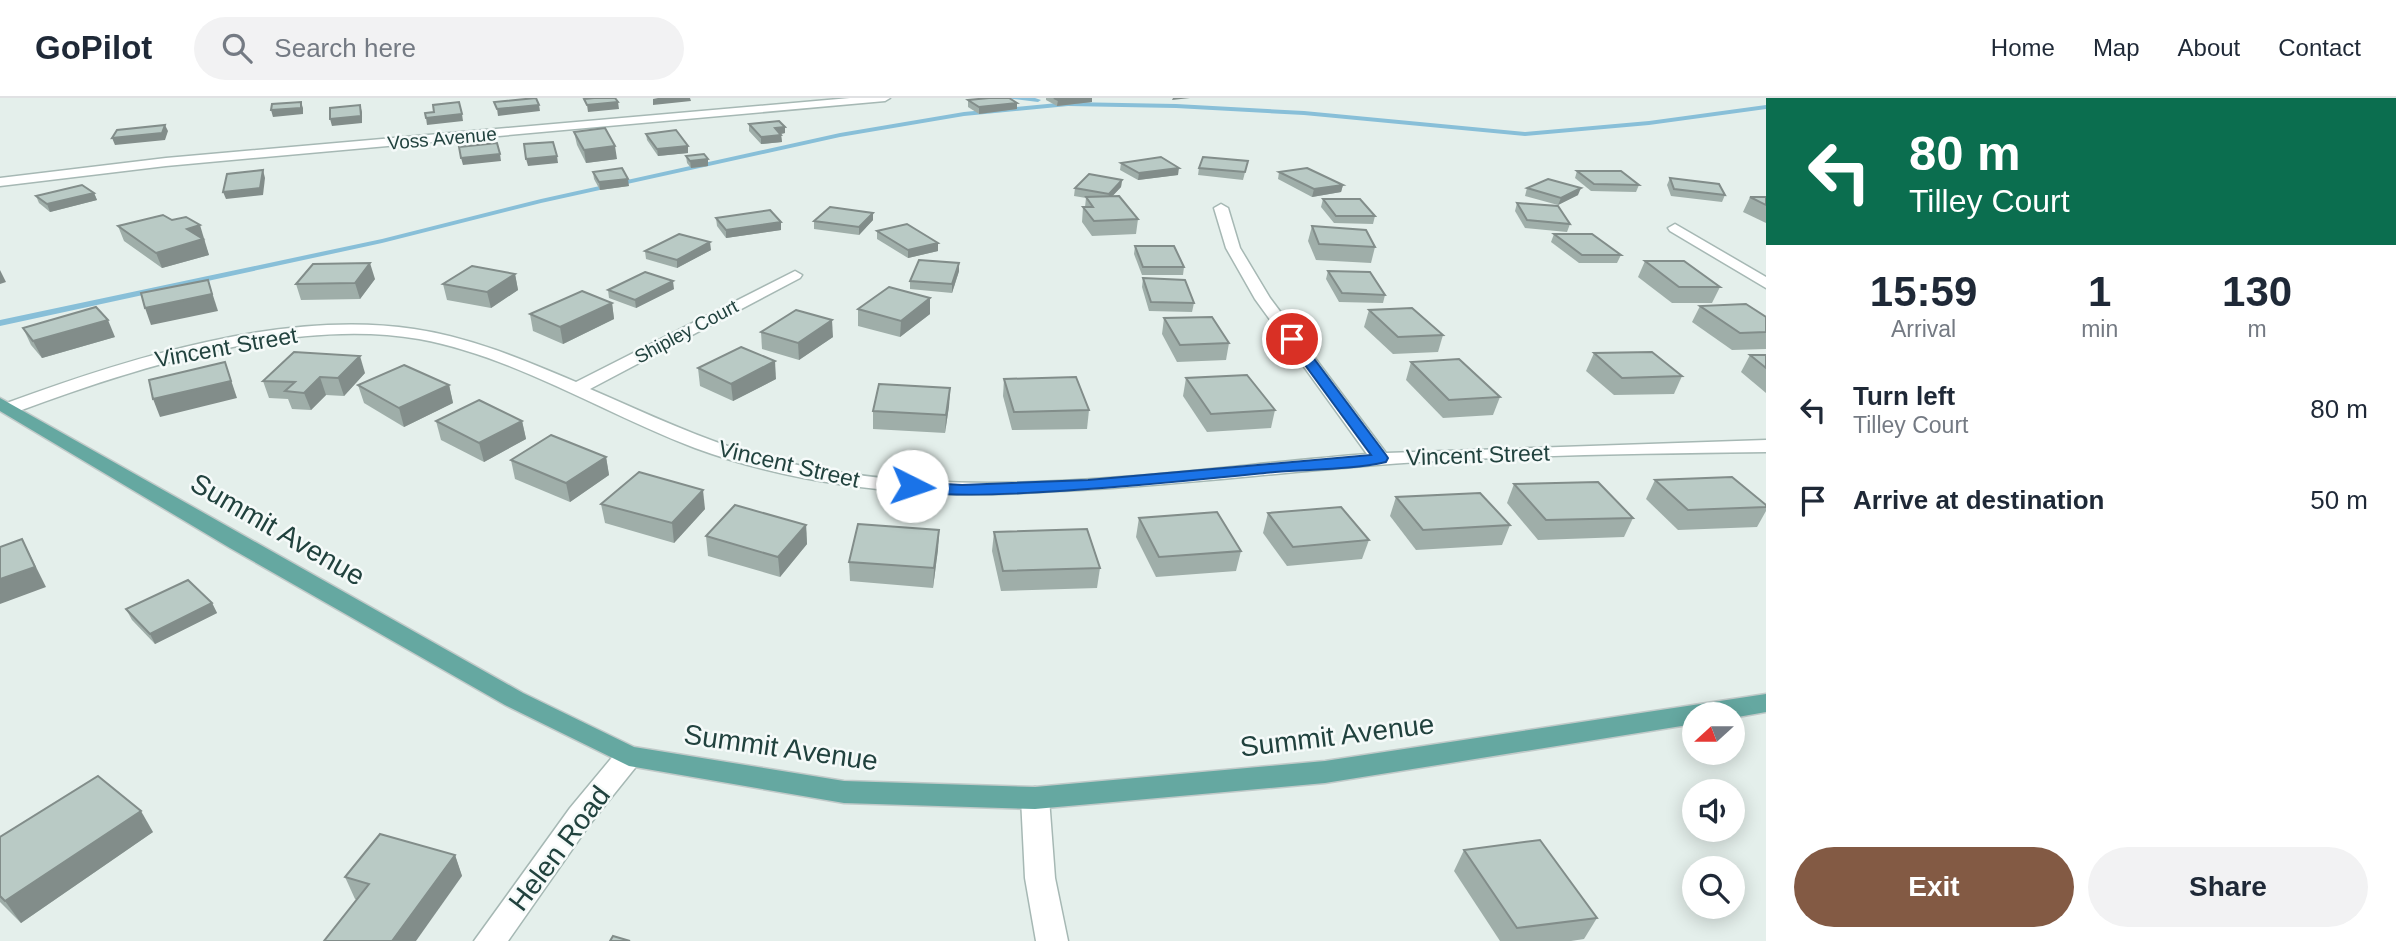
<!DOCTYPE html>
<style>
body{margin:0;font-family:Arial,sans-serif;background:#f2f2f3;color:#1f2937;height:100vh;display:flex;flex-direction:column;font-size:26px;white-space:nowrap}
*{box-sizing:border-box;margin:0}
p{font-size:23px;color:#747a83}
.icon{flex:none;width:38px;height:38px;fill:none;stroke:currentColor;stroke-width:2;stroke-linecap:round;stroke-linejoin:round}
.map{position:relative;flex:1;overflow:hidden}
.drawer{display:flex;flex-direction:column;background:#fff;width:630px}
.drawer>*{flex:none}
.hud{background:#0b6e4f;color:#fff;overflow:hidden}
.needle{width:46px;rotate:249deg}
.tools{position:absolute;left:1682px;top:604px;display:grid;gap:14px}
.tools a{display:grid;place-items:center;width:63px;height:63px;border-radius:50%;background:#fff;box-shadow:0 4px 18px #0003;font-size:35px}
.pin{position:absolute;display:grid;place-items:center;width:60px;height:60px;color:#fff;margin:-30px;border:4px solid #fff;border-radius:50%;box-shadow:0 2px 7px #0007}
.me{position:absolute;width:77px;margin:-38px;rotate:94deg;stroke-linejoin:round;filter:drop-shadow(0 0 5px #0008)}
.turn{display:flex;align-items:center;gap:24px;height:147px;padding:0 28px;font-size:32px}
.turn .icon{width:91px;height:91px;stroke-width:2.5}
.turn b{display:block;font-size:49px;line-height:60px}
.eta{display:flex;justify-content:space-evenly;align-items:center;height:119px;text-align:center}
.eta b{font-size:42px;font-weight:800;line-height:49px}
.button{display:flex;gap:14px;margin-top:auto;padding:14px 28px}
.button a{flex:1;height:80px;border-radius:42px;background:#835a44;color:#fff;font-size:28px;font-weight:800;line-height:80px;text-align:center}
.button a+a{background:#f2f2f3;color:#1f2937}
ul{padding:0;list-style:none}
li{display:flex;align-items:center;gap:21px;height:91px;padding:0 28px}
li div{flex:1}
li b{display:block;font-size:26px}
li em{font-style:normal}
header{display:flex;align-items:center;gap:42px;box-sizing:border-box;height:98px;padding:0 35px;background:#fff;border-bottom:2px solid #e0e1e3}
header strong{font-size:33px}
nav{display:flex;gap:38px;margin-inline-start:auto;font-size:24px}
.search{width:490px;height:63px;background:#f2f2f3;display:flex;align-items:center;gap:18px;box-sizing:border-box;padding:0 24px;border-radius:38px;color:#747a83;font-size:26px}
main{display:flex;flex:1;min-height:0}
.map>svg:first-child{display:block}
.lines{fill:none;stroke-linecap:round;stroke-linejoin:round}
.stream{fill:#88bfd8;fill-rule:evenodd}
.minor-casing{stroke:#a6b8b4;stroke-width:3}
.major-casing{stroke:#c1cac9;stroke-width:3}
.minor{fill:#fff;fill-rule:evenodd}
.major{fill:#65a8a1;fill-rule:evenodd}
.wall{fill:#9faea9}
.shaded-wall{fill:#828d8a}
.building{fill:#b9cac5;stroke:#828d8a;stroke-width:2}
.route{fill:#1a73e8;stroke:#114b97;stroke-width:2}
.labels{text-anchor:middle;stroke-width:5;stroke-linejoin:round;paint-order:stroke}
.far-street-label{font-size:19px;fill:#21423e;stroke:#f5faf9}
.street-label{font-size:23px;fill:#21423e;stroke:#f5faf9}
.near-street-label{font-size:28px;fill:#21423e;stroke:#f5faf9}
</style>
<header>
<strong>GoPilot</strong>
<div class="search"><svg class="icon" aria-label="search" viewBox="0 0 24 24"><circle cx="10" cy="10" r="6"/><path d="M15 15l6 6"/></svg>Search here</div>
<nav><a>Home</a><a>Map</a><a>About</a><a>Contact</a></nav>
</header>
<main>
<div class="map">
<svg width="1766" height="843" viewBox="0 0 1766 843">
<rect width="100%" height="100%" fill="#e4efeb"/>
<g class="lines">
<g class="stream">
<polygon points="1005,0 1035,0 1041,2 1038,4"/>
<polygon points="1068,4 1176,6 1304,13 1525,34 1649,23 1766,7 1766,11 1649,27 1525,38 1304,17 1176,10 1068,8 964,18 840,39 541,105 382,145 0,228 0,222 382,141 541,101 840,35 964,14"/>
</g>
<g class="minor-casing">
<g id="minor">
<polygon points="850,0 890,0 885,3 166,68 0,88 0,80 166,60"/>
<path d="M 1221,106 L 1228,110 L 1240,150 L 1270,200 L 1386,355 L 1766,342 L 1766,354 C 1629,356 1490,357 1353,369 C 1254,377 1156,389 1057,393 C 1012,396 968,398 923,395 C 845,390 768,377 695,350 C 603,315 516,259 419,241 C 293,219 134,270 16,314 L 4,314 L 1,310 L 4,306 C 126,261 283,211 414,231 C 470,239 524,262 576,284 L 795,173 L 802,177 L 800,180 L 590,291 C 648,316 706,344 767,360 C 964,410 1169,372 1367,356 L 1255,201 L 1226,150 L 1214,110 Z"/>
<polygon points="1675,126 1766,179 1766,190 1670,133 1668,130"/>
<polygon points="629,648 639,651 642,658 639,665 590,726 508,843 474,843 570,710 619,651"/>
<polygon points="1035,689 1045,692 1049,700 1055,780 1068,843 1036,843 1025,780 1021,700 1025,692"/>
</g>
</g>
<g class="major-casing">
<polygon id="major" points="0,300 523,595 634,649 844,683 1035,689 1325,663 1766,596 1766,614 1732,620 1732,616 1694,616 1694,626 1325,685 1035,711 844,705 629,668 505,607 230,450 0,313"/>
</g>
<use href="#minor" class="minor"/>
<use href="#major" class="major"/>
</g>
<g class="wall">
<polygon points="1046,0 1092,0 1092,4 1057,8 1046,2"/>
<polygon points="968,2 1017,5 1017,11 979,16 968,9"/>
<polygon points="749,26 785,35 781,36 782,44 761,46 749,33"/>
<polygon points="574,34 617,61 586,65 577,47"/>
<polygon points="646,36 688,55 658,58 647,42"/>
<polygon points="686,58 708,68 691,70 687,65"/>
<polygon points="1248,63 1243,82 1198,77 1199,70"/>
<polygon points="1121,65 1178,77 1138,82 1120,72"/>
<polygon points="1577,73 1639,87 1636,94 1591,93 1575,80"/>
<polygon points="593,74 629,88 600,92 594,81"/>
<polygon points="1279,74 1343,87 1341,94 1312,99 1278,81"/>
<polygon points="1670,80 1725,97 1722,104 1671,98 1667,87"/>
<polygon points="1122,82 1121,89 1112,98 1138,121 1136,136 1092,138 1082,124 1083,109 1085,109 1086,100 1074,98 1075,90"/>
<polygon points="1527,90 1578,97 1558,107 1525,98"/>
<polygon points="94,95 97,102 50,114 39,105 36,98"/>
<polygon points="1750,99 1766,99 1766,125 1743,114"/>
<polygon points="1323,101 1375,118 1373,126 1334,125 1321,109"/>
<polygon points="1517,105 1570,126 1567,134 1525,130 1515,113"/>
<polygon points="873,115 873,122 859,137 814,131 814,123"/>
<polygon points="716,120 781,124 781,132 726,140 717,128"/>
<polygon points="118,128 205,142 204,143 209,157 162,170 124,143"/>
<polygon points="1312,128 1375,149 1371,165 1316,162 1308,143"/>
<polygon points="877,133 938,153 908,160 877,141"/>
<polygon points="1554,136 1621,157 1617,165 1579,165 1551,144"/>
<polygon points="1135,148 1184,169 1183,177 1142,177 1134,156"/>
<polygon points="711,152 677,170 646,161 645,153"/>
<polygon points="1645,163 1720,189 1712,205 1672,205 1638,179"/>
<polygon points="959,165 959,173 952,195 910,191 910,183"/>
<polygon points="1328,173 1385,197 1383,205 1339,204 1326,181"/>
<polygon points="515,176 518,192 491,210 447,202 443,186"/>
<polygon points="1143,180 1194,205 1192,214 1149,213 1142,189"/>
<polygon points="375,181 360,201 301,202 296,186"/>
<polygon points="674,191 636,210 609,200 608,192"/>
<polygon points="612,205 614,221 563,246 533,233 530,216"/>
<polygon points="1700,208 1766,234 1766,251 1732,252 1692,224"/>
<polygon points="858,211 930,216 900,239 858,228"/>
<polygon points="1369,212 1443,237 1438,254 1393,256 1364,229"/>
<polygon points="1164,220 1229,245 1226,262 1177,264 1162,236"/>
<polygon points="23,230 115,239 42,260 31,247"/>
<polygon points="761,234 833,239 799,262 762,251"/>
<polygon points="1594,255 1682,278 1674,296 1614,297 1586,273"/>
<polygon points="1750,257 1766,257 1766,295 1741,274"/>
<polygon points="1411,264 1500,299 1493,317 1443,320 1406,282"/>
<polygon points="698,270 776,281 733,303 700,288"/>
<polygon points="365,275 344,298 326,297 311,312 292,311 288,301 269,300 263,283"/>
<polygon points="1186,280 1275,312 1271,330 1207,334 1183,298"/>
<polygon points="1004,281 1089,312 1087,331 1012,332 1003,298"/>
<polygon points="358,287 449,287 453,305 404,329 364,305"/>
<polygon points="950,290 949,308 945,335 873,331 873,313"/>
<polygon points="436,323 522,323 526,341 484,364 441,342"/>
<polygon points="606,359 609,377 570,404 515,381 511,362"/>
<polygon points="1655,382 1766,407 1766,413 1757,429 1678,432 1646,401"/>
<polygon points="1514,386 1633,420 1624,439 1538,442 1507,405"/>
<polygon points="1396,399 1510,427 1502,447 1416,452 1390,418"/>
<polygon points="601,406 705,411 674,445 605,425"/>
<polygon points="1268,415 1369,442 1362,461 1287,468 1263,435"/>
<polygon points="1139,420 1241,453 1236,473 1156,479 1136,439"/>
<polygon points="806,427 807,446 780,479 708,458 706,438"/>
<polygon points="939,432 938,451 933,490 850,483 849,464"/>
<polygon points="994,434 1100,470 1097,490 1001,493 992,453"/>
<polygon points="212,505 217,515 155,546 132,522 126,511"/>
<polygon points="153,734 21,825 0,804 0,739"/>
<polygon points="1464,752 1597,820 1584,841 1571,843 1500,843 1454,773"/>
<polygon points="455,757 462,778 357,802 355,801 345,779"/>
</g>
<g class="shaded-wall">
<polygon points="658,0 690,0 691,3 653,7 653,1"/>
<polygon points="1075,0 1092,0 1092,4 1057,8 1058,2"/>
<polygon points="1173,0 1190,0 1172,2"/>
<polygon points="301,4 303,10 303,16 273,19 271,12"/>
<polygon points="618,4 619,11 588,14 587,7"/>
<polygon points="1017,5 1017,11 979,16 979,9"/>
<polygon points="360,7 362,14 362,25 332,28 330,21"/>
<polygon points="539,7 540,13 498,18 497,11"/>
<polygon points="462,16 463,23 427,27 426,20"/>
<polygon points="165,27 168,33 165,42 115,47 112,40"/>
<polygon points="785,29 785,35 775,37 775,30"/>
<polygon points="781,37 782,44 761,46 761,39"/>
<polygon points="615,48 617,61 586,65 584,52"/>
<polygon points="688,48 688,55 658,58 657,51"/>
<polygon points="500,56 501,63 463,67 461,60"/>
<polygon points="557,58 558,65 528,68 526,61"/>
<polygon points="708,61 708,68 691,70 690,63"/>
<polygon points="1179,70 1178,77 1138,82 1139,75"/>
<polygon points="263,72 265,80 263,97 226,101 223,94"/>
<polygon points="628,81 629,88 600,92 599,84"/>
<polygon points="1122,82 1121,89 1108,103 1109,96"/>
<polygon points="1343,87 1341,94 1312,99 1314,91"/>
<polygon points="1581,90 1578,97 1558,107 1561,100"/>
<polygon points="94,95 97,102 50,114 47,106"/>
<polygon points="873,115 873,122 859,137 859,129"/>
<polygon points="781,124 781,132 726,140 726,132"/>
<polygon points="200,127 209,157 162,170 156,155 187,131"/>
<polygon points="710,144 711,152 677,170 677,162"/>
<polygon points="938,145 938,153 908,160 908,152"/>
<polygon points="370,165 375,181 360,201 355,185"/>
<polygon points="959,165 959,173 952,195 952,186"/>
<polygon points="0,172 6,184 0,186"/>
<polygon points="515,176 518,192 491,210 487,194"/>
<polygon points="208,182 218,213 151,227 145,210"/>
<polygon points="673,183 674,191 636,210 635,202"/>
<polygon points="930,200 930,216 900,239 901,223"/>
<polygon points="612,205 614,221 563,246 560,229"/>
<polygon points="108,222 115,239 42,260 33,243"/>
<polygon points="832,222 833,239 799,262 798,245"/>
<polygon points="360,258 365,275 344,298 338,280"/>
<polygon points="775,263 776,281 733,303 731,286"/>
<polygon points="225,264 237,300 160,319 153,301"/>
<polygon points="320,279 326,297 311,312 304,295"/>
<polygon points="449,287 453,305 404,329 399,310"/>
<polygon points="950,290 949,308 945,335 946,317"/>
<polygon points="522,323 526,341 484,364 479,345"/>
<polygon points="606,359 609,377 570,404 566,385"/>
<polygon points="703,392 705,411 674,445 672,425"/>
<polygon points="806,427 807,446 780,479 778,459"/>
<polygon points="939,432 938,451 933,490 934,470"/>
<polygon points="22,441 46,489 0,506 0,481"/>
<polygon points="212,505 217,515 155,546 150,536"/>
<polygon points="141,713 153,734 21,825 5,803"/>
<polygon points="455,757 462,778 416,843 392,843"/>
</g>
<g class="building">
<polygon points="536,0 539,7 497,11 494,4"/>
<polygon points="594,0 615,0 618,4 587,7 584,1"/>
<polygon points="989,0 1009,0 1017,5 979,9 968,2"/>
<polygon points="1054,0 1075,0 1058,2"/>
<polygon points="301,4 301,10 271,12 272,6"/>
<polygon points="459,4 462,16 426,20 425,15 434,14 433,7"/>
<polygon points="360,7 361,18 330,21 330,10"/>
<polygon points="779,23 785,29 775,30 781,37 761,39 749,26"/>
<polygon points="165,27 162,35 112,40 117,32"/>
<polygon points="605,30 615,48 584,52 574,34"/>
<polygon points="676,32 688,48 657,51 646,36"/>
<polygon points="553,44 557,58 526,61 524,46"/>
<polygon points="497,45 500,56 461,60 459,49"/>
<polygon points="704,56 708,61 690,63 686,58"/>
<polygon points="1161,59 1179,70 1139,75 1121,65"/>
<polygon points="1203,59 1248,63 1245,74 1199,70"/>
<polygon points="622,70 628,81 599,84 593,74"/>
<polygon points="1307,70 1343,87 1314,91 1279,74"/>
<polygon points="263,72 260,90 223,94 227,76"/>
<polygon points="1577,73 1621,73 1639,87 1594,86"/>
<polygon points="1089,76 1122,82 1109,96 1075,90"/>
<polygon points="1670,80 1719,86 1725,97 1674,91"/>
<polygon points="1548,81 1581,90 1561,100 1527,90"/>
<polygon points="82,87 94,95 47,106 36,98"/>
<polygon points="1119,98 1138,121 1094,123 1083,109 1093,109 1086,99"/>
<polygon points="1750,99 1766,99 1766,107"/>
<polygon points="1323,101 1360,101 1375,118 1336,118"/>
<polygon points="1517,105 1558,108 1570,126 1527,122"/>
<polygon points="830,109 873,115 859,129 814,123"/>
<polygon points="770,112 781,124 726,132 716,120"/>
<polygon points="163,117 172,122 186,119 200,127 187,131 203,141 156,155 118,128"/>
<polygon points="907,126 938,145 908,152 877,133"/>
<polygon points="1312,128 1366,132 1375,149 1319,146"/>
<polygon points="679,136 710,144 677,162 645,153"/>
<polygon points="1554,136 1592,136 1621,157 1582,157"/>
<polygon points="1135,148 1174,148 1184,169 1143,169"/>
<polygon points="919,162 959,165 952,186 910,183"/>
<polygon points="1645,163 1684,163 1720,189 1679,189"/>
<polygon points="370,165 355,185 296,186 313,166"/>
<polygon points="472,168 515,176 487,194 443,186"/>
<polygon points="1328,173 1370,174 1385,197 1342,195"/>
<polygon points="645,174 673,183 635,202 608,192"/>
<polygon points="1143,180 1185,182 1194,205 1151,204"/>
<polygon points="208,182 212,196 145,210 141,195"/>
<polygon points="889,189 930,200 901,223 858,211"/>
<polygon points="582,193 612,205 560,229 530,216"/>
<polygon points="1746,206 1766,219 1766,234 1740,235 1700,208"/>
<polygon points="96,209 108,222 33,243 23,230"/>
<polygon points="1412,210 1443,237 1398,239 1369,212"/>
<polygon points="796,212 832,222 798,245 761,234"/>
<polygon points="1212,219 1229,245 1180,247 1164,220"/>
<polygon points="741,249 775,263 731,286 698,270"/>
<polygon points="294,254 360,258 338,280 320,279 304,295 285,293 295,284 263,283"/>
<polygon points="1652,254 1682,278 1622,280 1594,255"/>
<polygon points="1750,257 1766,257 1766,270"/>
<polygon points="1459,261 1500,299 1449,302 1411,264"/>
<polygon points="225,264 231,283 153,301 149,282"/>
<polygon points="404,267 449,287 399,310 358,287"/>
<polygon points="1247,277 1275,312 1211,316 1186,280"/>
<polygon points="1076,279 1089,312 1014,314 1004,281"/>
<polygon points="879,286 950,290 946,317 873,313"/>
<polygon points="479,302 522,323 479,345 436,323"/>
<polygon points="551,337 606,359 566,385 511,362"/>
<polygon points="639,374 703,392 672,425 601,406"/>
<polygon points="1732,379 1766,407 1766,409 1688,412 1655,382"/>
<polygon points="1598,384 1633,420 1546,422 1514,386"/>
<polygon points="1480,395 1510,427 1423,432 1396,399"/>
<polygon points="735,407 806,427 778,459 706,438"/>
<polygon points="1341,409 1369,442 1293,449 1268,415"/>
<polygon points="1217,414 1241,453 1159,459 1139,420"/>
<polygon points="858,426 939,432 934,470 849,464"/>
<polygon points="1087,431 1100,470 1003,473 994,434"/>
<polygon points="22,441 35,469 0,481 0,449"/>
<polygon points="188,482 212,505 150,536 126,511"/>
<polygon points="98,678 141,713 5,803 0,798 0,739"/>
<polygon points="380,736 455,757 392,843 324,843 369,786 345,779"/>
<polygon points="1540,742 1597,820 1517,830 1464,752"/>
<polygon points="613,838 630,843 610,843"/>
</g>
<path class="route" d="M 1292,237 L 1297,238 L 1386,357 L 1388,360 L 1386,364 C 1351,372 1311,371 1275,374 C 1225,379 928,412 905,388 L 912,384 L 962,387 L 1088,382 L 1371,357 L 1286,241 Z"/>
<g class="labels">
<g class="far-street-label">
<text transform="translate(442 40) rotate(-5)" y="7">Voss Avenue</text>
<text transform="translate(686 233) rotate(-28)" y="7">Shipley Court</text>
</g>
<g class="street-label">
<text transform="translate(226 249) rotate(-10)" y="8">Vincent Street</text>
<text transform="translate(1478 357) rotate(-2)" y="8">Vincent Street</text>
<text transform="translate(789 366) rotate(13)" y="8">Vincent Street</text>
</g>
<g class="near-street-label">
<text transform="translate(278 431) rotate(30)" y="10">Summit Avenue</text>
<text transform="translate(1337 637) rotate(-7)" y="10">Summit Avenue</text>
<text transform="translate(781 649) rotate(8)" y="10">Summit Avenue</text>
<text transform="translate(559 750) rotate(-53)" y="10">Helen Road</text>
</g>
</g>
</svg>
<div class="tools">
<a><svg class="needle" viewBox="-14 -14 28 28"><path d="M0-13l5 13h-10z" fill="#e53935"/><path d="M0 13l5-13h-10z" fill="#747a83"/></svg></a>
<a><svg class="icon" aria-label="sound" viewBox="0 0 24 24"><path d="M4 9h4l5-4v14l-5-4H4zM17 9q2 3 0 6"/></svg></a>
<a><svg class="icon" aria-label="search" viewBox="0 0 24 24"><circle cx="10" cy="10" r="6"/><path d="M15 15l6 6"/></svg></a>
</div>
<div class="pin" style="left:1292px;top:241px;background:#d93025"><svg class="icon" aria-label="arrive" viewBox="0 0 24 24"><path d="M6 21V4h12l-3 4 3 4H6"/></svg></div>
<svg class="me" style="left:912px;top:388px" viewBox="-20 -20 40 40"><circle r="19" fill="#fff"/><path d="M0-13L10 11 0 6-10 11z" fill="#1a73e8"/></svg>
</div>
<section class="drawer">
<div class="hud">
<div class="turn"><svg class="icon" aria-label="left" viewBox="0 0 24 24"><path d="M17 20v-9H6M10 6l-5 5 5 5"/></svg><div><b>80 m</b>Tilley Court</div></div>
</div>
<div class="eta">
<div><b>15:59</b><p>Arrival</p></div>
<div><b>1</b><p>min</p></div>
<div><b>130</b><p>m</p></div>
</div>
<ul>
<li><svg class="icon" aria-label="left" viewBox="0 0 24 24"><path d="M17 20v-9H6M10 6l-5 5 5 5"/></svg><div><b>Turn left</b><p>Tilley Court</p></div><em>80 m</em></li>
<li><svg class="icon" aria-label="arrive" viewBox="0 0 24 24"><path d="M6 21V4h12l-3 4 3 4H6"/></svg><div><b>Arrive at destination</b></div><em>50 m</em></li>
</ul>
<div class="button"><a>Exit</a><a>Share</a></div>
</section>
</main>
